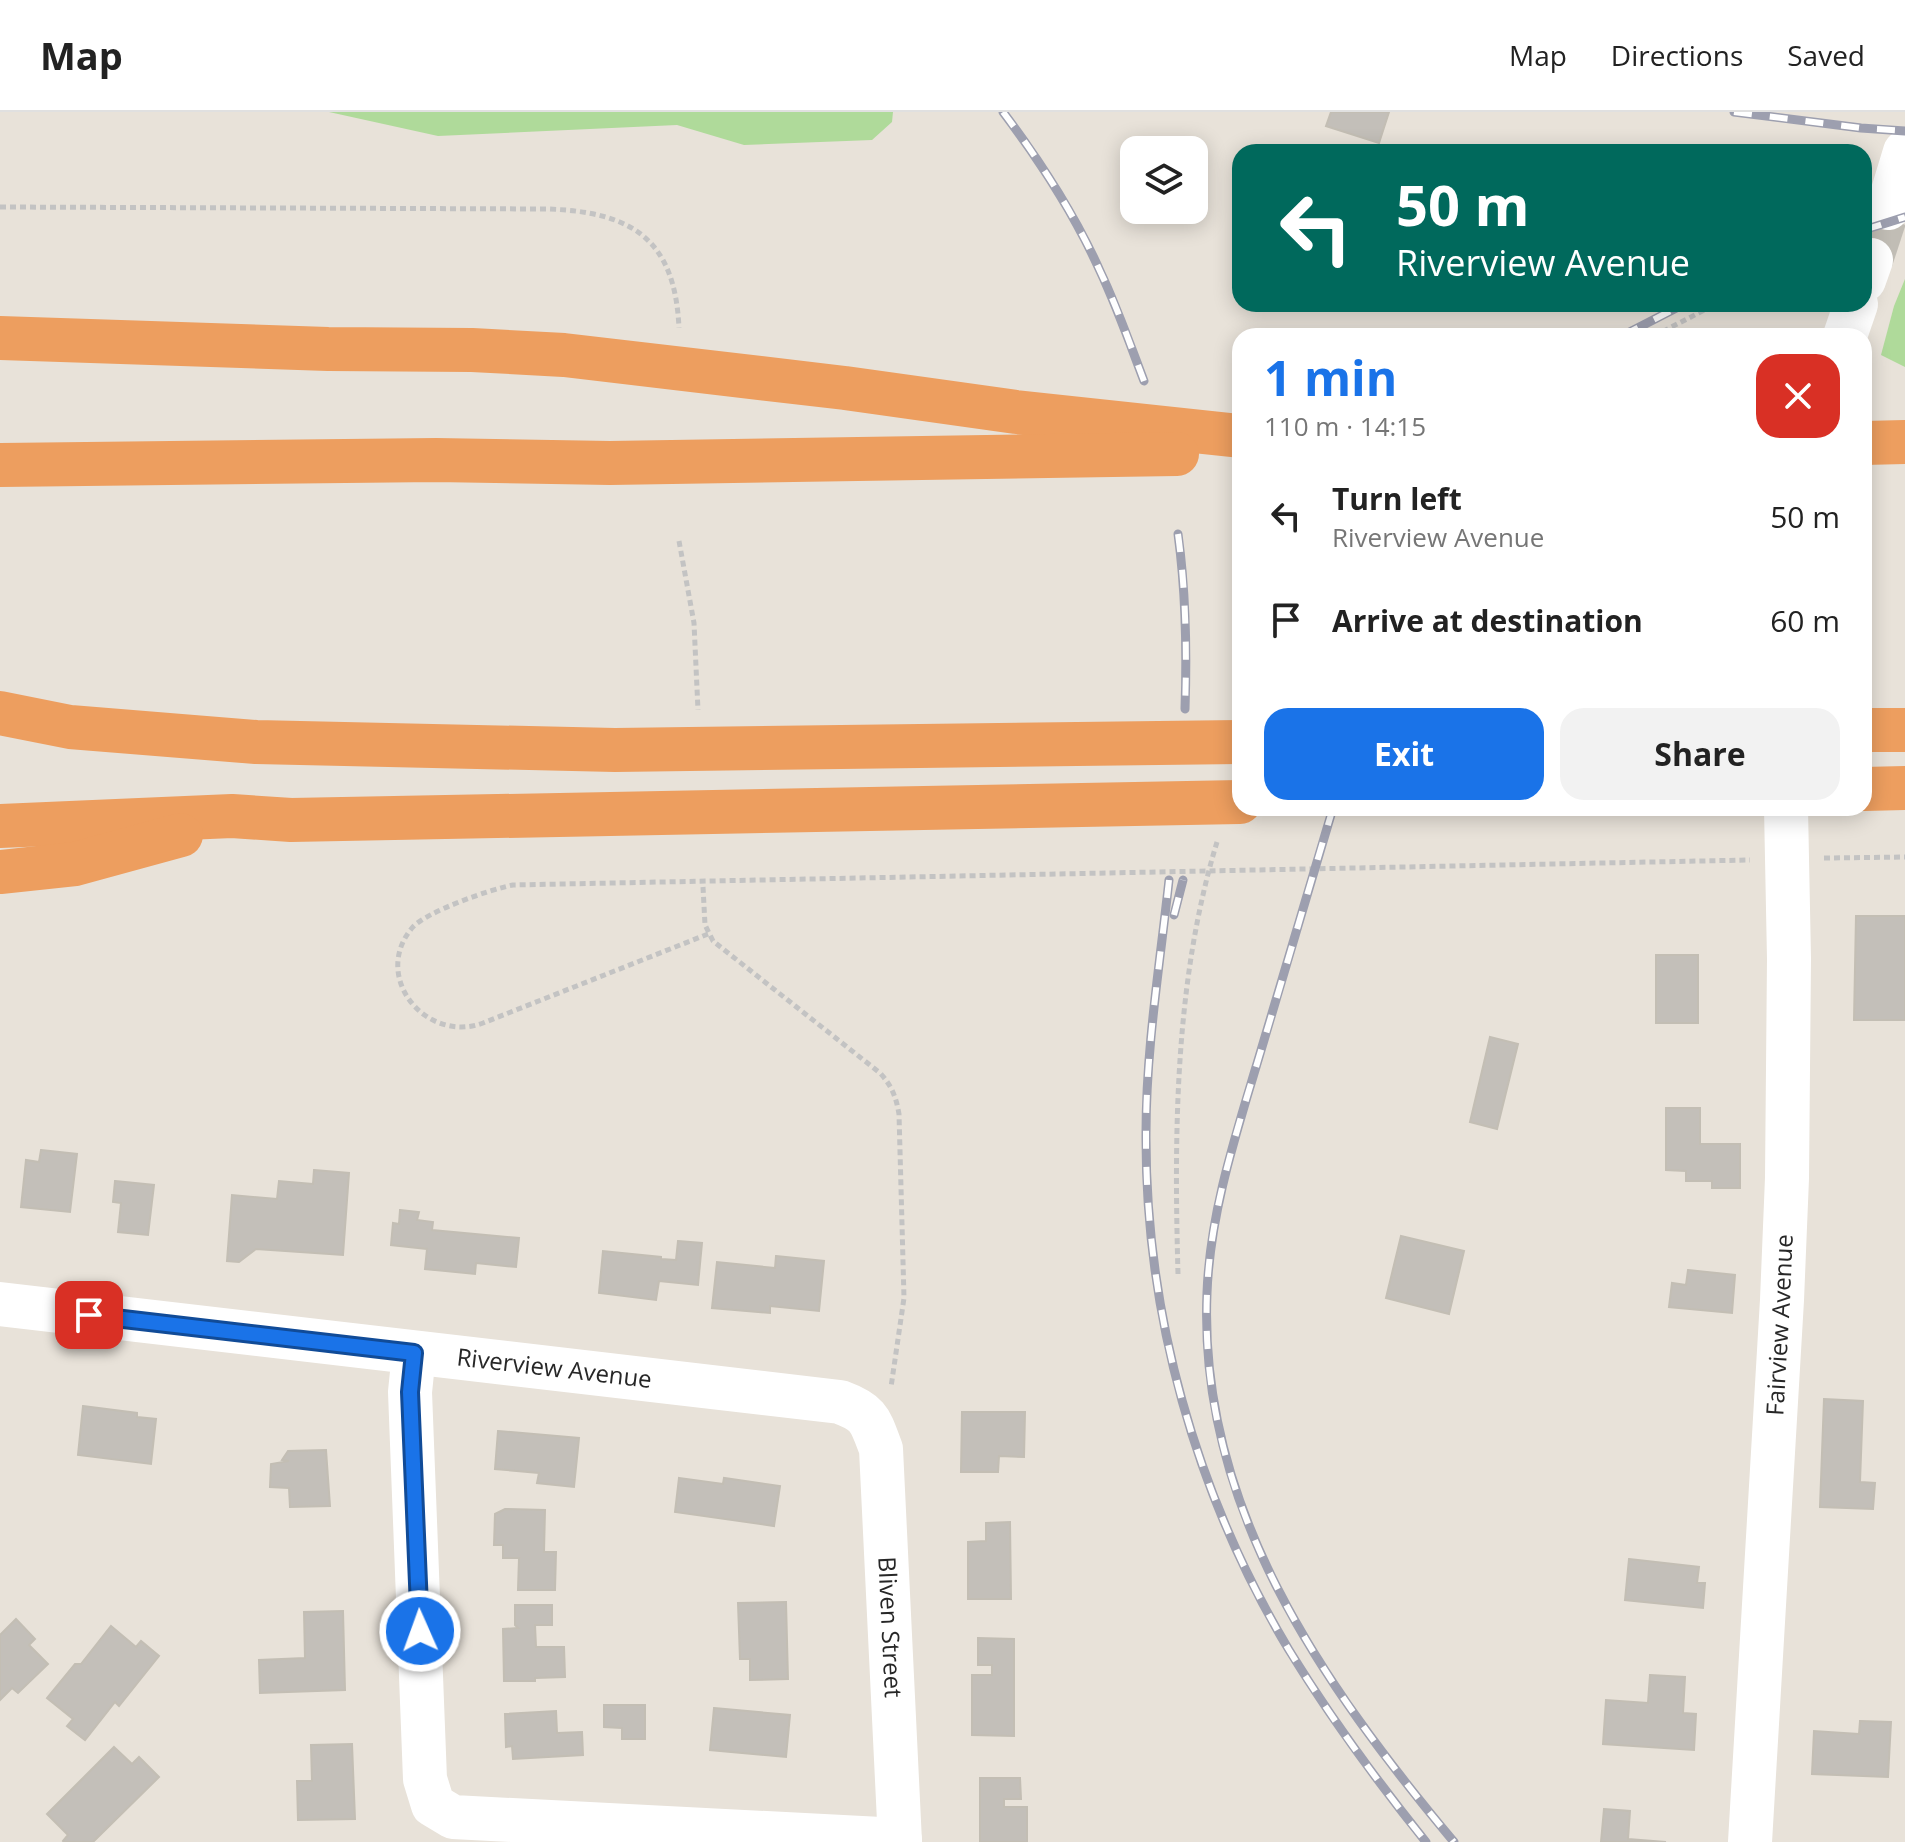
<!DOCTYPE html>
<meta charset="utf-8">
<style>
body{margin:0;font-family:"Open Sans",sans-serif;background:#f2f2f2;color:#222;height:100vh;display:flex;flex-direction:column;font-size:30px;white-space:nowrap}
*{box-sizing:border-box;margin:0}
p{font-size:26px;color:#767676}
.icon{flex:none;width:44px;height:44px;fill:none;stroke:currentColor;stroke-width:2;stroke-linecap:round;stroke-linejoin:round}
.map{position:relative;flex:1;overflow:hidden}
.drawer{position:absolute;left:1232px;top:216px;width:640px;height:488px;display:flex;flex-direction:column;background:#fff;border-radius:24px;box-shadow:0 4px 20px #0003}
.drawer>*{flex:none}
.top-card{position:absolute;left:1232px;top:32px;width:640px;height:168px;border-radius:24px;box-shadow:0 4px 20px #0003;background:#00695c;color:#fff;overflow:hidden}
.controls{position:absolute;left:1120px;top:24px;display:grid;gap:16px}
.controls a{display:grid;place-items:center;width:88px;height:88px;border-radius:16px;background:#fff;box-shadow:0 4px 20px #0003;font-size:40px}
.pin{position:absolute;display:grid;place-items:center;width:68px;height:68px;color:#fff;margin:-34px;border-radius:16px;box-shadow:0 4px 12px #0006}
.me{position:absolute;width:88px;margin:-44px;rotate:358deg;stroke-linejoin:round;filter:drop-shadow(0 0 6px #0008)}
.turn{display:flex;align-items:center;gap:28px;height:168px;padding:0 32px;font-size:36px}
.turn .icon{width:104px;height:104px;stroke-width:2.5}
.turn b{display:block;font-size:56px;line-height:68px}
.round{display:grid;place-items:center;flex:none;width:84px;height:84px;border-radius:24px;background:#f2f2f2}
.summary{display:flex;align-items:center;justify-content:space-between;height:136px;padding:0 32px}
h1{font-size:48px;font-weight:700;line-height:60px;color:#1a73e8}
.action{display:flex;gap:16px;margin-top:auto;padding:16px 32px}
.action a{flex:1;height:92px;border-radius:24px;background:#1a73e8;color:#fff;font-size:32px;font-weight:700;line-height:92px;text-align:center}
.action a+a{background:#f2f2f2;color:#222}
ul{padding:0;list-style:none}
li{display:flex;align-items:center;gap:24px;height:104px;padding:0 32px}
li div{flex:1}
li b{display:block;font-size:30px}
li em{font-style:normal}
header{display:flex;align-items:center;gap:48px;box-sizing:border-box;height:112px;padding:0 40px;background:#fff;border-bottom:2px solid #e0e0e0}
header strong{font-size:38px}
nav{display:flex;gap:44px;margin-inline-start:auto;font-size:28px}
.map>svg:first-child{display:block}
.green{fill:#afda9a}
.building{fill:#c3bfb9;stroke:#c3beb4;stroke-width:2}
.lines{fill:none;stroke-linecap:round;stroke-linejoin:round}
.minor-tunnel{stroke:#c1bdb5;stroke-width:44;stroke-dasharray:44 22;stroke-linecap:butt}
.path{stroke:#c3c3c3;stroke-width:5;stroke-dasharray:6 4;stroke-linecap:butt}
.minor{stroke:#fff;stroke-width:44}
.highway{stroke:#ed9e5f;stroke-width:44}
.rail-casing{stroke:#9d9faf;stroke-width:9}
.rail{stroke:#fff;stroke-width:6;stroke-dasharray:18;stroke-linecap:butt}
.route-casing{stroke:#114b97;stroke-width:20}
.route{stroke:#1a73e8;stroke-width:14}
.labels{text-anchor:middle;stroke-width:7;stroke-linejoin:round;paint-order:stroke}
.street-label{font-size:24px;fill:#272727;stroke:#fff}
</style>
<header>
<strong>Map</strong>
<nav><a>Map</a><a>Directions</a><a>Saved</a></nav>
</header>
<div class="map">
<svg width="1905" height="1730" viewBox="0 0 1905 1730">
<rect width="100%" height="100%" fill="#e8e2d9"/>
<g class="green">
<polygon points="329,0 893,0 892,10 872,28 744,33 677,13 438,24"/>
<polygon points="1905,167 1905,255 1881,243 1894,194"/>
</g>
<g class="building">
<polygon points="1331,0 1389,0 1379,31 1326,14"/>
<polygon points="1856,804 1905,804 1905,908 1854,908"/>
<rect x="1656" y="843" width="42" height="68"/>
<polygon points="1490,925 1518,932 1497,1017 1470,1010"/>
<polygon points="1666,996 1700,996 1700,1032 1740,1032 1740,1076 1712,1076 1712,1069 1686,1069 1686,1059 1666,1058"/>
<polygon points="41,1038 77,1042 70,1100 21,1095 26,1048 39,1050"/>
<polygon points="314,1058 349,1061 343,1143 256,1137 239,1150 227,1149 232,1083 277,1087 279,1069 313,1072"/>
<polygon points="115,1069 154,1073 148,1123 118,1120 121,1091 113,1090"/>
<polygon points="400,1098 419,1100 417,1108 433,1110 432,1118 519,1126 516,1155 476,1151 475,1162 425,1157 427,1137 391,1133 393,1111 399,1112"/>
<polygon points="1401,1124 1464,1139 1449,1202 1386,1186"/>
<polygon points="678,1129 702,1131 698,1173 659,1169 656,1188 599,1181 603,1139 661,1145 661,1147 676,1148"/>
<polygon points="776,1144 824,1149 819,1199 770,1194 770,1201 712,1196 717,1150 775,1156"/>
<polygon points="1688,1158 1735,1163 1732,1201 1669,1195 1672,1171 1686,1173"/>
<polygon points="1824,1287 1863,1289 1860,1370 1875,1371 1873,1397 1820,1395"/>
<polygon points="83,1294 137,1301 137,1305 156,1307 151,1352 78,1343"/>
<polygon points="962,1300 1025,1300 1024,1345 999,1344 998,1360 961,1360"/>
<polygon points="498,1319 579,1326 574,1375 537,1371 539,1361 495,1357"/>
<polygon points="326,1338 330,1394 290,1395 289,1376 270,1375 271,1352 289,1349 282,1348 288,1339"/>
<polygon points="679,1366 723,1372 724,1366 780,1374 774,1414 675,1400"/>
<polygon points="505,1397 545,1398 544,1440 556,1440 555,1478 518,1478 519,1446 503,1446 503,1433 494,1433 495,1402"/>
<polygon points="1010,1410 1011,1487 968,1487 968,1430 986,1429 986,1411"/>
<polygon points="1629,1447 1699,1455 1697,1471 1705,1471 1703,1496 1625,1488"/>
<polygon points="786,1490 788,1567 750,1568 750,1547 740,1547 738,1491"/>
<polygon points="515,1493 552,1493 552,1513 535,1513 536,1535 564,1535 565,1565 535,1566 535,1569 504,1569 503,1517 518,1516 515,1513"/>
<polygon points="343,1499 345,1578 260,1581 259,1548 305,1546 304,1500"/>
<polygon points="16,1507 35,1527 29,1533 48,1552 18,1581 12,1576 0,1588 0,1523"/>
<polygon points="111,1514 136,1535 141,1529 159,1544 119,1594 115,1590 85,1628 67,1614 73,1607 47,1586 75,1552 81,1552"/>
<polygon points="978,1526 1014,1527 1014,1624 972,1623 972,1563 992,1563 992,1553 978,1553"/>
<polygon points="1650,1563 1685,1565 1683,1601 1696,1602 1694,1638 1603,1632 1606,1588 1648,1591"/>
<polygon points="604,1593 645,1593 645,1627 622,1627 622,1616 604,1615"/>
<polygon points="714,1596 790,1603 786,1645 710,1638"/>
<polygon points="556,1599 557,1621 582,1620 583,1643 513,1647 512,1634 506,1635 505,1602"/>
<polygon points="1860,1609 1891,1610 1888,1665 1812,1662 1814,1619 1859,1622"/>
<polygon points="352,1632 355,1707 298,1708 297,1669 312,1669 311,1633"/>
<polygon points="114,1635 132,1652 139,1645 159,1665 93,1730 64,1730 63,1729 68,1723 47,1702"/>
<polygon points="980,1666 1020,1666 1021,1687 1004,1687 1004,1695 1027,1695 1027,1730 980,1730"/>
<polygon points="1604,1697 1630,1699 1628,1727 1666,1730 1601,1730"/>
</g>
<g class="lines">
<polyline class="minor-tunnel" points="1871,148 1888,96"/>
<g class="path">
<path d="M 0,95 L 548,97 C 632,100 675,127 679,216"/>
<polyline points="1654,224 1716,192"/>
<polyline points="679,429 694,511 698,598"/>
<polyline points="1824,746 1905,745"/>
<path d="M 703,775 L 705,813 L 713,829 L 880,961 C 892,974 896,985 899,1002 L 904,1186 L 891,1275"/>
<path d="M 708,822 L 483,911 C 426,932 371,865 412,816 C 425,800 491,777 513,773 L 1750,748"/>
<path d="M 1178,1162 C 1174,1019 1175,868 1217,730"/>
</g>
<g class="minor">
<polyline points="1888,96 1905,40"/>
<polyline points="1864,168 1871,148"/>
<polyline points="1845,224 1856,192"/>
<path id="s1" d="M 0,1192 L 840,1290 C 870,1301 870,1308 881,1337 L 900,1730"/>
<polyline points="414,1241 410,1280 425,1667 433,1693 453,1705 900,1728"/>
<path id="s2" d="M 1750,1730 L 1782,1188 L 1787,1066 L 1789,847 L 1786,696"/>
</g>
<g class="highway">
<polyline points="0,226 328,237 472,238 564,243 845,276 1016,300 1240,324"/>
<polyline points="1864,331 1905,330"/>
<polyline points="0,353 436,348 610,351 1177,342"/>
<polyline points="0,601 70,615 256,630 615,638 1240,630"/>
<polyline points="1864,618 1905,618"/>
<polyline points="1864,677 1905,676"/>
<polyline points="0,714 232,704 291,708 1240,690"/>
<polyline points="0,760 75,752 181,723"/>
</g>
<g class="rail-casing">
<g id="rail">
<path d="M 1003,0 C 1040,49 1075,103 1100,159 C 1117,195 1130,232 1144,269"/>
<polyline points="1734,0 1861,16 1905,19"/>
<polyline points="1864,118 1905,105"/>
<polyline points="1622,224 1684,192"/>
<path d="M 1178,422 C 1186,481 1187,538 1185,597"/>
<path d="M 1333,696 C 1308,779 1284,862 1259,945 C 1236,1022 1210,1100 1207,1181 C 1198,1396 1323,1573 1454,1730"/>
<path d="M 1169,768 C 1160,852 1146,936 1146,1021 C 1145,1202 1196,1383 1289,1538 C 1330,1605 1377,1669 1426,1730"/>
<polyline points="1174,803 1183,768"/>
</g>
</g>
<use href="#rail" class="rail"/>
</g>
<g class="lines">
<g class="route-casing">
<polyline id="route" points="89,1203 414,1241 410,1280 420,1519"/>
</g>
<use href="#route" class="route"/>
</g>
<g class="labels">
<g class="street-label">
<text dy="8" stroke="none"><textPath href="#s2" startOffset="518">Fairview Avenue</textPath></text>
<text dy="8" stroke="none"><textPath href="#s1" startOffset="558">Riverview Avenue</textPath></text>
<text dy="8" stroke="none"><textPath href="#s1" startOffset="1090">Bliven Street</textPath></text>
</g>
</g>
</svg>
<div class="controls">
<a><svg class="icon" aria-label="layers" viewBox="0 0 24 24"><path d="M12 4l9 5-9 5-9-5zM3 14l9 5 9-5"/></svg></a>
</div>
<div class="pin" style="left:89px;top:1203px;background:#d93025"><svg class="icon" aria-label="arrive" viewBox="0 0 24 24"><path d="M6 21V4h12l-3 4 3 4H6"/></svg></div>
<svg class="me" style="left:420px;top:1519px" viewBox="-20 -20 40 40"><circle r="17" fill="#1a73e8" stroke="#fff" stroke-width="3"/><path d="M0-11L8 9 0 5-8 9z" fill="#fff"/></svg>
<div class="top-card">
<div class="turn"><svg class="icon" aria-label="left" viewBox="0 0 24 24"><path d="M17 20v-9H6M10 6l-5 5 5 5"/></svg><div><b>50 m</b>Riverview Avenue</div></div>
</div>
<section class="drawer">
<div class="summary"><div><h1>1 min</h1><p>110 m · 14:15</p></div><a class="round" style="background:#d93025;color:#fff"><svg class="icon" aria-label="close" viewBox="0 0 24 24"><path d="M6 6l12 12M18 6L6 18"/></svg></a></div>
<ul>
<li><svg class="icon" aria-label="left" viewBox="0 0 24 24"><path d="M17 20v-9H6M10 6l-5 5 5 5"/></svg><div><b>Turn left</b><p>Riverview Avenue</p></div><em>50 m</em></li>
<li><svg class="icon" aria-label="arrive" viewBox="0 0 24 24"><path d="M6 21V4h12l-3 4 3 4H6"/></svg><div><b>Arrive at destination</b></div><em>60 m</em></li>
</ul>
<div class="action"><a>Exit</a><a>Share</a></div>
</section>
</div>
